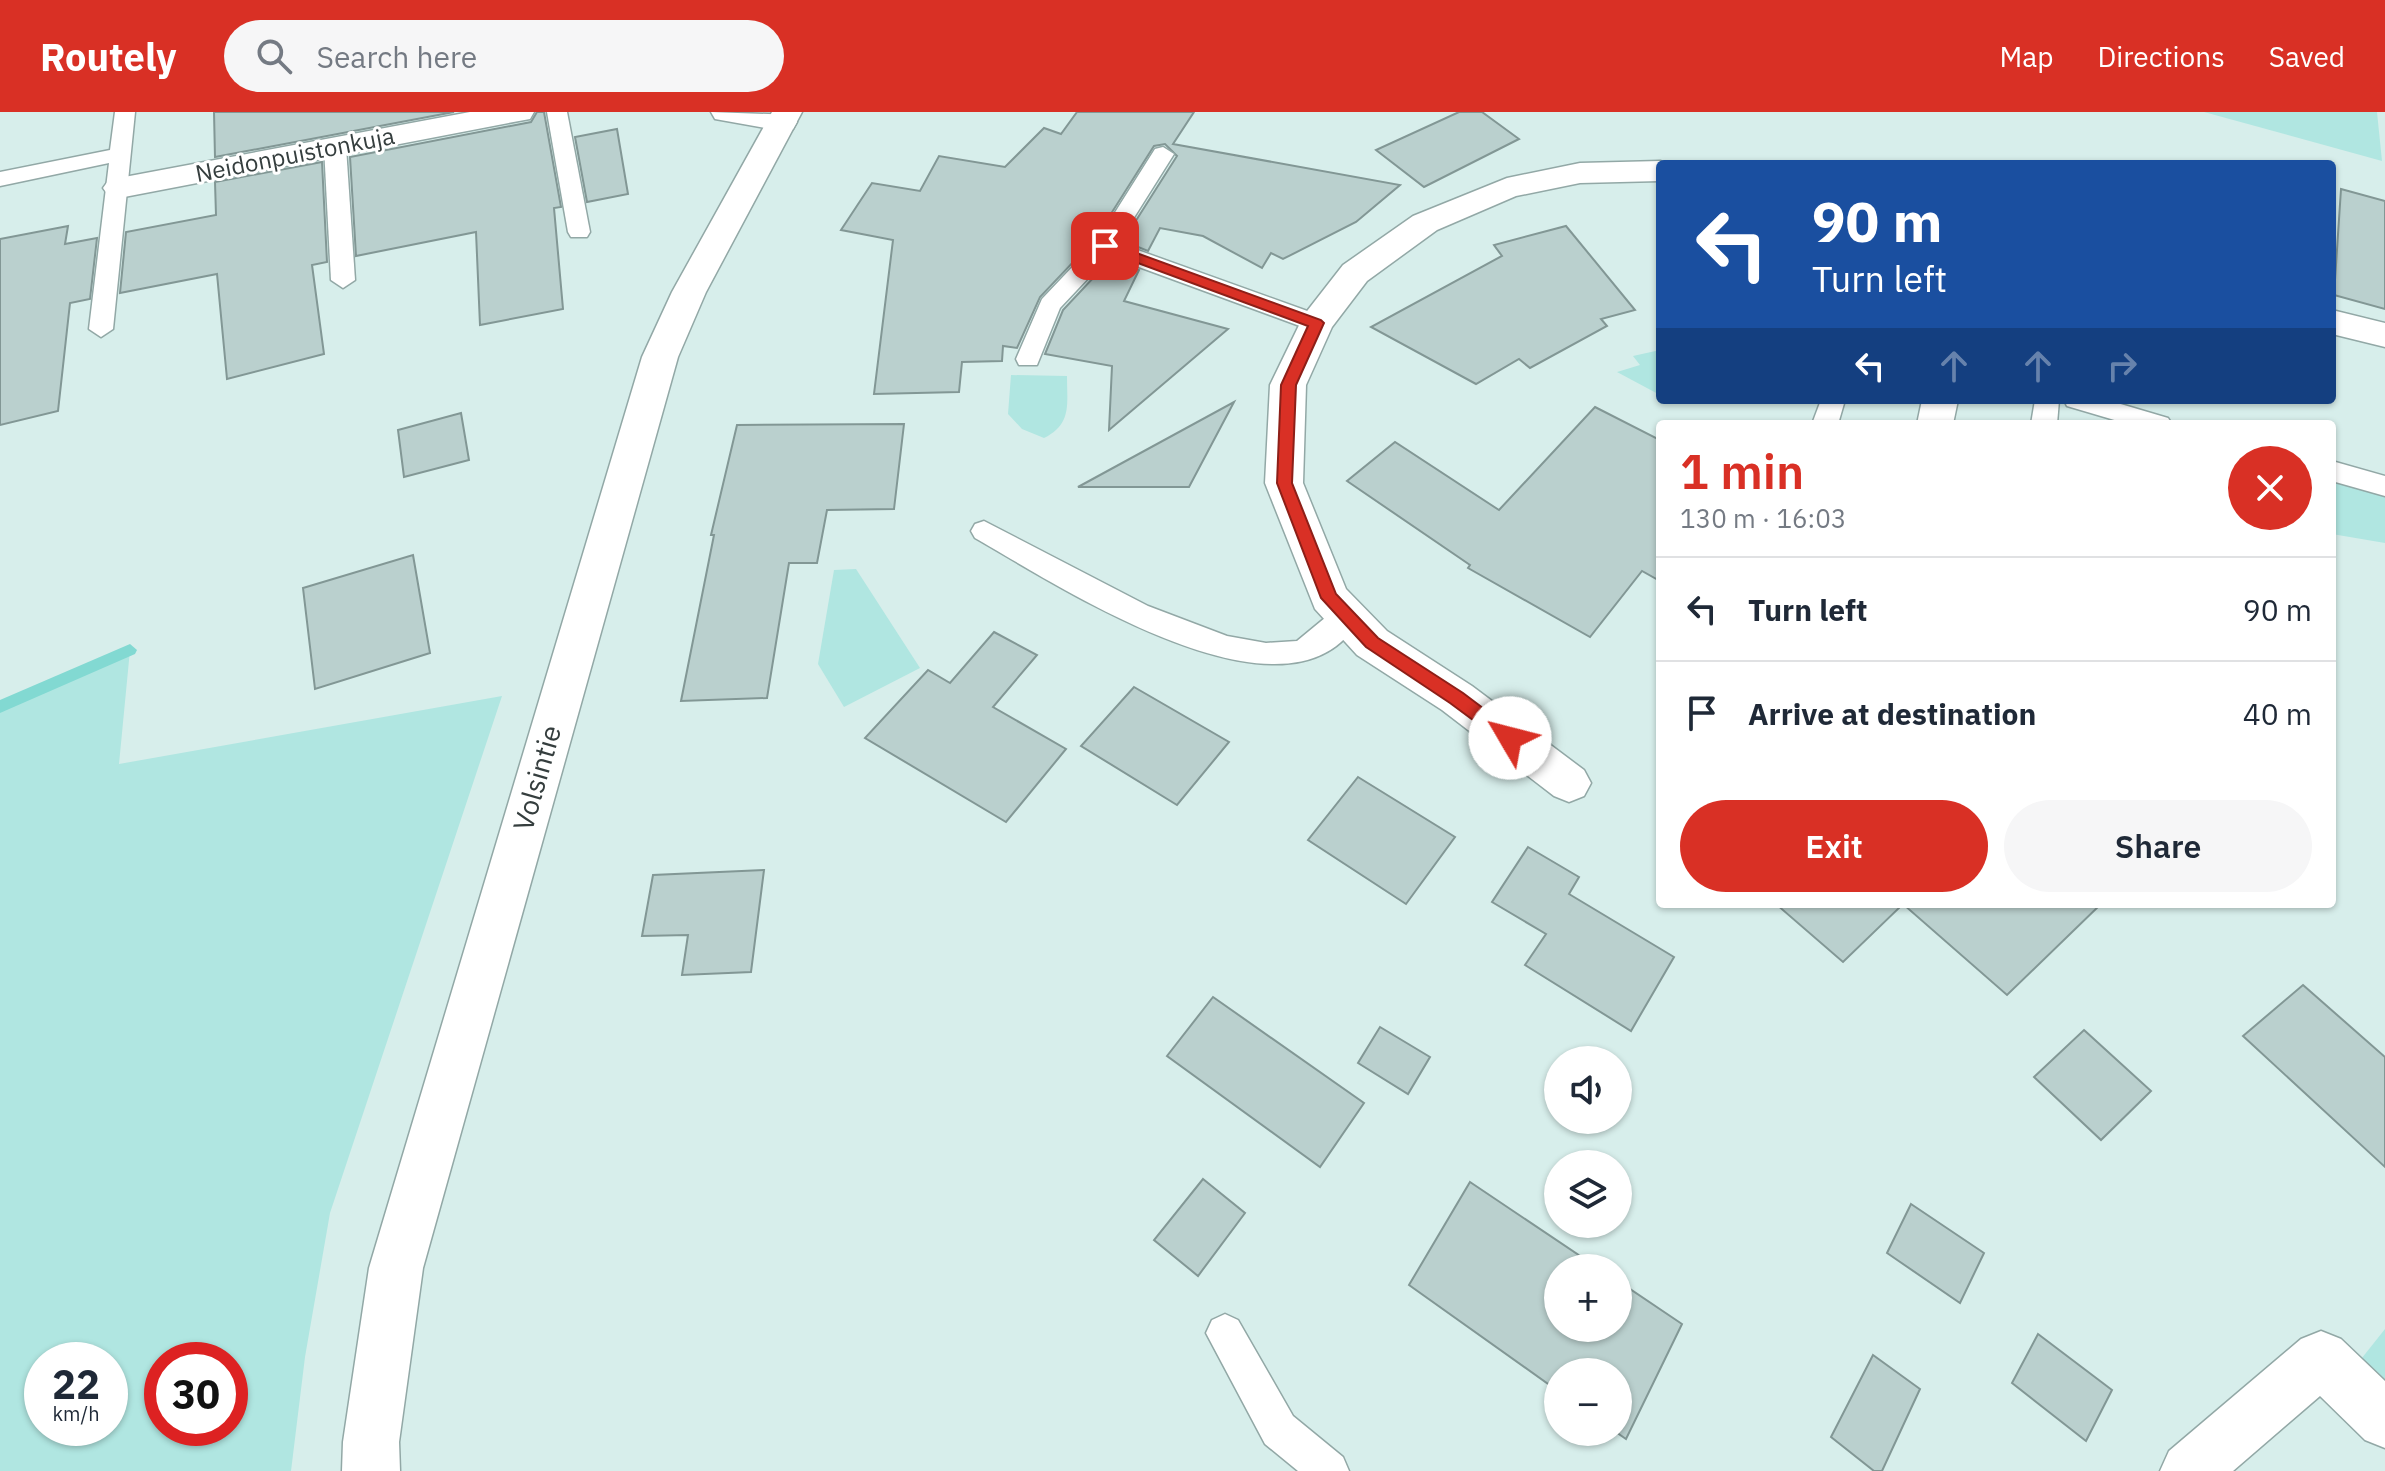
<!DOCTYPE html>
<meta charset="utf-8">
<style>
body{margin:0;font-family:"IBM Plex Sans",sans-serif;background:#f6f6f7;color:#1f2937;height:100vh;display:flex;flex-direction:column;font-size:30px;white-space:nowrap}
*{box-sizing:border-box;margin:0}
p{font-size:26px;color:#747a83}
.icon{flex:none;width:44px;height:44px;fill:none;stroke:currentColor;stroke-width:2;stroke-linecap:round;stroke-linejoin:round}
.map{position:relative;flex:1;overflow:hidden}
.sheet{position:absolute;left:1656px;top:308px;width:680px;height:488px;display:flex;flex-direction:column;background:#fff;border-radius:8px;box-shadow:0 2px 6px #0004}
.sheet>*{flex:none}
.hud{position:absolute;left:1656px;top:48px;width:680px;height:244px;border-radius:8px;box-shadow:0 2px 6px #0004;background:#1a4fa0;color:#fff;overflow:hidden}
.fabs{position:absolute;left:1544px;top:934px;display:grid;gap:16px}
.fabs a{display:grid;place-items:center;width:88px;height:88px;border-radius:50%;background:#fff;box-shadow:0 2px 6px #0004;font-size:40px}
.speed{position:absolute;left:24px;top:1230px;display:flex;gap:16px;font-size:40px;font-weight:700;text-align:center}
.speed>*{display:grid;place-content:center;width:104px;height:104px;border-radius:50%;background:#fff;box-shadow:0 2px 6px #0004;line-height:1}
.speed small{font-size:20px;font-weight:400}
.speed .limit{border:12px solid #d22;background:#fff;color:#111}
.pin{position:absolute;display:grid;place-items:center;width:68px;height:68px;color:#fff;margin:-34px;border-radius:16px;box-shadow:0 4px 12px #0006}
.me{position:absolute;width:88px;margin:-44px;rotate:307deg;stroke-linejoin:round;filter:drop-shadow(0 0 6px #0008)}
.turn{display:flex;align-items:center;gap:28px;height:168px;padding:0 24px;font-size:36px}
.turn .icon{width:104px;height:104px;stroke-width:2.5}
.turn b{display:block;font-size:56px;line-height:68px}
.lanes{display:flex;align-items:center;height:76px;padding:0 24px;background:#0003;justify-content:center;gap:40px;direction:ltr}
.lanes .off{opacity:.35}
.round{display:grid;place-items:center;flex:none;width:84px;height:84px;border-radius:42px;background:#f6f6f7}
.headline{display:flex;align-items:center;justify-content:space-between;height:136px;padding:0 24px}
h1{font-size:48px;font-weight:600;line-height:60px;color:#d93025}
.button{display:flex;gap:16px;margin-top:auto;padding:16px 24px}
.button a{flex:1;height:92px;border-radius:48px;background:#d93025;color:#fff;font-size:32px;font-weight:600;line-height:92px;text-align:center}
.button a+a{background:#f6f6f7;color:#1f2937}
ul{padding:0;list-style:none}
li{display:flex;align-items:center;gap:24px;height:104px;padding:0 24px;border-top:2px solid #e0e1e3}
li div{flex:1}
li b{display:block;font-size:30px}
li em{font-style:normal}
header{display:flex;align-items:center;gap:48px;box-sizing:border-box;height:112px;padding:0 40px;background:#d93025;color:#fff}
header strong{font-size:38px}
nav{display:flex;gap:44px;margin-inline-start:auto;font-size:28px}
.search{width:560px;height:72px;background:#f6f6f7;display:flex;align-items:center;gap:20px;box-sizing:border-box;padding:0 28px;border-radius:44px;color:#747a83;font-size:30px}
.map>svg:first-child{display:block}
.green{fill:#b0e6e1;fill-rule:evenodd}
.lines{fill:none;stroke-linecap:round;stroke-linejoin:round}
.stream{fill:#82d9d2;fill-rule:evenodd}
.building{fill:#bad0ce;stroke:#829795;stroke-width:2}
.service-casing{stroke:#92a8a6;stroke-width:3}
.minor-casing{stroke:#92a8a6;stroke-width:3}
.tertiary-casing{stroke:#92a8a6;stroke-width:3}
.service{fill:#fff;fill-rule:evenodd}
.minor{fill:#fff;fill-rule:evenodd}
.tertiary{fill:#fff;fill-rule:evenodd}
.route{fill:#d93025;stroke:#8d1f18;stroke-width:2}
.labels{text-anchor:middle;stroke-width:6;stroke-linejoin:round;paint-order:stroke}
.far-street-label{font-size:24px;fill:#353e3e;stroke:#fff}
.street-label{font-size:28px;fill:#353e3e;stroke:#fff}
</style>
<header>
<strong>Routely</strong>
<div class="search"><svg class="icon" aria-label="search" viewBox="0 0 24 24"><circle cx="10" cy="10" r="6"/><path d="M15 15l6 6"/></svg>Search here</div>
<nav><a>Map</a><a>Directions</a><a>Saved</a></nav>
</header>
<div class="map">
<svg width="2385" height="1359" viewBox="0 0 2385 1359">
<rect width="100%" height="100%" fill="#d7eeeb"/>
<g class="green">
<polygon points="2204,0 2377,0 2382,49"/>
<polygon points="1660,238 1660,283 1617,260 1640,253 1633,244"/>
<path d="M 1011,263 L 1067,264 C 1067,293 1072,312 1044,326 L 1022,317 L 1008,302 Z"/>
<polygon points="2332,369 2385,383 2385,431 2332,422"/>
<polygon points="856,457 920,556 844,595 818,552 834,458"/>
<path d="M 130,538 L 119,652 L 502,584 L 330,1101 L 305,1245 L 291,1359 L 0,1359 L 0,595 ZM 42,1248 L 110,1248 L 110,1316 L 42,1316 ZM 230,1248 L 230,1316 L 162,1316 L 162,1248 Z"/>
<polygon points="2385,1217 2385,1283 2354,1256"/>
</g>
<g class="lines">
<polygon class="stream" points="130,532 137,538 135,542 0,601 0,588"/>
</g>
<g class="building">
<polygon points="214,0 454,0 215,45"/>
<polygon points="537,0 544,0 561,95 554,96 563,197 480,213 476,120 356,144 350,45 531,10"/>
<polygon points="1077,0 1194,0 1173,32 1400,73 1356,110 1283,147 1271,141 1262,156 1203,124 1160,116 1148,139 1123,129 1177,44 1165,32 1154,34 1095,127 1040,185 1017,236 1003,234 1002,249 962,250 959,280 874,282 893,128 841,118 872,71 920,79 939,44 1005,55 1044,16 1061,22"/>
<polygon points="1459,0 1482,0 1519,27 1424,75 1376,38"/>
<polygon points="617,17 628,82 587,90 575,25"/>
<polygon points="322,50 327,150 312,153 324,242 227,267 217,162 120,181 126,120 216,103 215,70"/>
<polygon points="2341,77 2385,89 2385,197 2334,183"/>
<polygon points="68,114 65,132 97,126 90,187 70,191 58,299 0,313 0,127"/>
<polygon points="1566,114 1635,198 1601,207 1607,214 1530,256 1519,247 1476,272 1371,215 1502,144 1494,133"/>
<polygon points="1110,148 1139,158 1124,189 1228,217 1109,318 1112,254 1045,242 1063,198"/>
<polygon points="1234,290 1189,375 1078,375"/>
<polygon points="1595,295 1660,328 1660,469 1642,459 1590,525 1468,456 1470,453 1347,369 1395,330 1499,398"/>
<polygon points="461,301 469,348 404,365 398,318"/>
<polygon points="904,312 894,397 827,398 817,451 789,451 767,586 681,589 714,423 711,423 737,313"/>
<polygon points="413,443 430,541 315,577 303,476"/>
<polygon points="994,520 1037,543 993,595 1066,637 1006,710 865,626 928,558 950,571"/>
<polygon points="1134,575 1229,630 1177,693 1081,634"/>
<polygon points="1358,665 1455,725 1406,792 1308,728"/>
<polygon points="1528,735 1579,765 1569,782 1674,845 1631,919 1525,853 1546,822 1492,790"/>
<polygon points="764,758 751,860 682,863 688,823 642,824 653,763"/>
<polygon points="1776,792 2101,792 2007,883 1903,792 1843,850"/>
<polygon points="2303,873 2385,945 2385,1055 2243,924"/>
<polygon points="1213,885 1364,991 1320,1055 1167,944"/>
<polygon points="1380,915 1430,945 1408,982 1358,951"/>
<polygon points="2084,918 2151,979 2101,1028 2034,965"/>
<polygon points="1203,1067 1245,1101 1198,1164 1154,1128"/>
<polygon points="1470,1070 1598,1156 1558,1156 1558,1216 1618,1216 1618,1169 1682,1212 1626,1327 1616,1320 1618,1260 1558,1260 1558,1279 1409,1173"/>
<polygon points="1911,1092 1984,1141 1960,1191 1887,1141"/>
<polygon points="2038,1222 2112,1278 2086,1329 2012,1271"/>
<polygon points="1873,1243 1920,1277 1882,1359 1874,1359 1831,1325"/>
</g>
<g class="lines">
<g class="service-casing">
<g id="service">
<polygon points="115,0 135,0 113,217 101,225 89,217 109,51 0,74 0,60 110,38"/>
<polygon points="547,0 567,0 590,120 587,125 571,125 568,120"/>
<polygon points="335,28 346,35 355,168 343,176 331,168 324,35"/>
<polygon points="1163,35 1174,42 1118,131 1324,205 1328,211 1324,217 1308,217 1109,144 1060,196 1037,253 1019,253 1016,247 1042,187 1097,129 1155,37"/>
<polygon points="1821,288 1845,288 1838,312 1812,312"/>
<polygon points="2035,288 2059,288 2057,312 2031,312"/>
<polygon points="2064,288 2107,288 2168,306 2172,312 2128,312 2067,294"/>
<polygon points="2332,349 2385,364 2385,384 2332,369"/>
<path d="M 984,409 L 1148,494 L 1227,524 L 1266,531 L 1297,529 L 1337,496 L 1347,493 L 1357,496 L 1361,504 C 1295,631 1055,471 975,426 L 971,419 L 975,412 Z"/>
<polygon points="1225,1202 1238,1208 1293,1304 1343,1345 1349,1359 1298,1359 1265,1332 1206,1221 1212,1208"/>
</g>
</g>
<g class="minor-casing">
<g id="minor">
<polygon points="470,0 534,0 530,7 519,9 119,86 108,83 103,76 108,69 119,66"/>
<polygon points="711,0 793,3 797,10 793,17 782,19 715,7"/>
<polygon points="1660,49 1671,52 1660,52 1660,69 1580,71 1516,84 1437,118 1367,169 1332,215 1306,273 1303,371 1346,477 1387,519 1472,574 1584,658 1591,671 1584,684 1569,690 1554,684 1442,598 1357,543 1315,497 1265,371 1270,273 1304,203 1343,153 1413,104 1507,66 1580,51"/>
<polygon points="2332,198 2385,211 2385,235 2332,222"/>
<polygon points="1922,288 1958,288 1953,312 1917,312"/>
<polygon points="2321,1219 2341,1227 2385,1269 2385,1336 2365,1328 2320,1284 2233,1359 2160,1359 2169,1339 2301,1227"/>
</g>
</g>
<g class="tertiary-casing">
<polygon id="tertiary" points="772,0 802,0 706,180 678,245 423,1156 399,1330 400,1359 342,1359 343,1330 369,1156 642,245 672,180"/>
</g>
<use href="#service" class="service"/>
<use href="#minor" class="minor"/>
<use href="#tertiary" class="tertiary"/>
</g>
<polygon class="route" points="1100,131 1109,131 1321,208 1324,211 1296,273 1292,371 1336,482 1378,526 1463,581 1516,621 1516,631 1504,631 1450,591 1366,535 1321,486 1277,371 1281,273 1308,214 1100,137"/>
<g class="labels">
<g class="far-street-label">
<text transform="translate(295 43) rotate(-11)" y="8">Neidonpuistonkuja</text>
</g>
<g class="street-label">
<text transform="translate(537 666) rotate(-74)" y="10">Volsintie</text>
</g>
</g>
</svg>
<div class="fabs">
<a><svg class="icon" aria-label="sound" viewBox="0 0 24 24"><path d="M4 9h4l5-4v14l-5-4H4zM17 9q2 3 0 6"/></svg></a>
<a><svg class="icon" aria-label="layers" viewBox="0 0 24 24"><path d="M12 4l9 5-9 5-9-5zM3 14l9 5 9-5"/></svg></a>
<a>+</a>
<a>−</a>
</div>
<div class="speed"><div>22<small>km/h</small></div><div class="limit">30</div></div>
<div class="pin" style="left:1105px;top:134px;background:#d93025"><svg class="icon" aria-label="arrive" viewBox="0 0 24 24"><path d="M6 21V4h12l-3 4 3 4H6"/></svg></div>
<svg class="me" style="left:1510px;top:626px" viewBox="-20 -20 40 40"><circle r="19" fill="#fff"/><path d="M0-13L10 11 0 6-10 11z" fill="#d93025"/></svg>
<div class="hud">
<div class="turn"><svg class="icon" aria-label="left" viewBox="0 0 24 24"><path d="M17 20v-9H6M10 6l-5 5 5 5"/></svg><div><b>90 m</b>Turn left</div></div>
<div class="lanes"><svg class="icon" aria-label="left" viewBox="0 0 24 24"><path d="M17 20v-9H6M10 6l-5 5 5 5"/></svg><svg class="icon off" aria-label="ahead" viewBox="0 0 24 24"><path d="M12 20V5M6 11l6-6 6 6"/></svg><svg class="icon off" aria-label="ahead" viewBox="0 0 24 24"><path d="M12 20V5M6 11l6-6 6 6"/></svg><svg class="icon off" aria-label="right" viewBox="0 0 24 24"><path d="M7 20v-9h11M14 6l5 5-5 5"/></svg></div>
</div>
<section class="sheet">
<div class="headline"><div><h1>1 min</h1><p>130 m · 16:03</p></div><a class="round" style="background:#d93025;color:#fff"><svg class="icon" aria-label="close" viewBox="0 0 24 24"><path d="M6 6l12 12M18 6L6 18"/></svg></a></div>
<ul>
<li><svg class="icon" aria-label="left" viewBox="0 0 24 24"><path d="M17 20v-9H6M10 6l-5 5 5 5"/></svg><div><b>Turn left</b></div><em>90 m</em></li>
<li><svg class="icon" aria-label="arrive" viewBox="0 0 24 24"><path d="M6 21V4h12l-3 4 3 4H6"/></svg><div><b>Arrive at destination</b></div><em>40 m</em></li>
</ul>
<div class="button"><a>Exit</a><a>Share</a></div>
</section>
</div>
